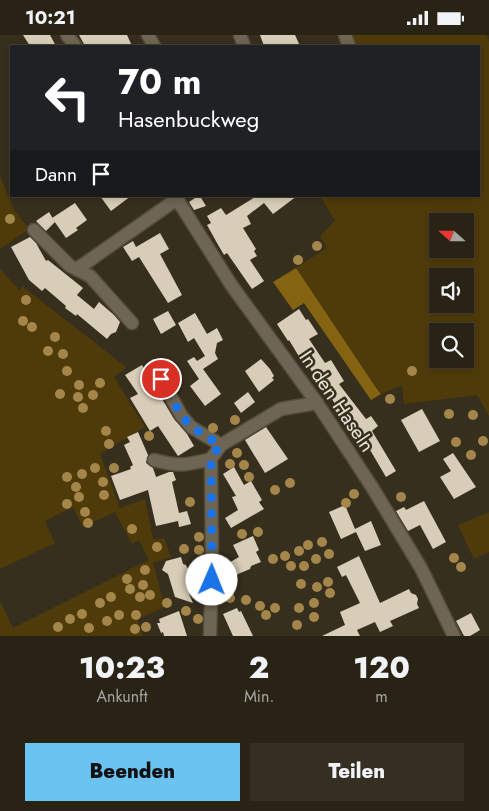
<!DOCTYPE html>
<html lang="de">
<style>
body{margin:0;font-family:Jost,sans-serif;background:#352f23;color:#f1f3f6;height:100vh;display:flex;flex-direction:column;font-size:19px;white-space:nowrap}
*{box-sizing:border-box;margin:0}
p{font-size:16px;color:#a5a4a1}
.icon{flex:none;width:28px;height:28px;fill:none;stroke:currentColor;stroke-width:2;stroke-linecap:round;stroke-linejoin:round}
.map{position:relative;height:601px;overflow:hidden}
.drawer{display:flex;flex-direction:column;background:#292316;flex:1}
.drawer>*{flex:none}
.hud{position:absolute;left:10px;top:10px;width:470px;height:152px;border-radius:0px;box-shadow:0 2px 8px #0003,0 0 0 1px #454035;background:#202124;color:#fff;overflow:hidden}
.needle{width:32px;rotate:291deg}
.tools{position:absolute;left:429px;top:178px;display:grid;gap:10px}
.tools a{display:grid;place-items:center;width:45px;height:45px;border-radius:0px;background:#292316;box-shadow:0 2px 8px #0003,0 0 0 1px #454035;font-size:25px}
.pin{position:absolute;display:grid;place-items:center;width:42px;height:42px;color:#fff;margin:-21px;border:2px solid #fff;border-radius:50%;box-shadow:0 1px 5px #0007}
.me{position:absolute;width:55px;margin:-28px;rotate:1deg;stroke-linejoin:round;filter:drop-shadow(0 0 4px #0008)}
.turn{display:flex;align-items:center;gap:18px;height:105px;padding:0 25px;font-size:22px}
.turn .icon{width:65px;height:65px;stroke-width:2.5}
.turn b{display:block;font-size:35px;line-height:42px}
.then{display:flex;align-items:center;height:48px;padding:0 25px;background:#0003;gap:10px;font-size:19px}
.eta{display:flex;justify-content:space-evenly;align-items:center;height:85px;text-align:center}
.eta b{font-size:30px;font-weight:800;line-height:35px}
.cta{display:flex;gap:10px;margin-top:auto;padding:10px 25px}
.cta a{flex:1;height:58px;border-radius:0px;background:#6bc3f2;color:#111;font-size:20px;font-weight:800;line-height:58px;text-align:center}
.cta a+a{background:#352f23;color:#f1f3f6}
.status{display:flex;justify-content:space-between;align-items:center;height:35px;padding:0 25px;background:#292316;direction:ltr}
.status svg{height:14px;fill:currentColor}
.map>svg:first-child{display:block}
.green{fill:#4f3a0a;fill-rule:evenodd}
.forest{fill:#856411}
.building{fill:#d8cdb8}
.lines{fill:none;stroke-linecap:round;stroke-linejoin:round}
.minor-casing{stroke:#544c3e;stroke-width:15}
.minor{stroke:#6e6552;stroke-width:12}
.tree{fill:#a4864a}
.route{stroke:#1a73e8;stroke-width:9;stroke-dasharray:0 16.2}
.labels{text-anchor:middle;stroke-width:5;stroke-linejoin:round;paint-order:stroke}
.street-label{font-size:20px;fill:#eae4da;stroke:#372f1e}
</style>
<div class="status"><b>10:21</b><svg viewBox="0 0 49 12"><path d="M0 12V9h3v3zM5 12V6h3v6zM10 12V3h3v9zM15 12V0h3v12zM26 1h20v11H26zM47 4h2v5h-2z"/></svg></div>
<div class="map">
<svg width="489" height="601" viewBox="0 0 489 601">
<rect width="100%" height="100%" fill="#372f1e"/>
<g class="green">
<path d="M 337,0 L 487,0 L 489,7 L 489,381 L 477,360 L 404,369 L 402,350 L 381,359 L 296,233 L 327,213 L 320,201 L 335,186 L 320,161 L 479,161 L 479,11 L 341,11 ZM 438,186 L 465,186 L 465,214 L 438,214 ZM 438,241 L 465,241 L 465,269 L 438,269 ZM 438,296 L 465,296 L 465,324 L 438,324 Z"/>
<polygon points="0,141 14,175 29,194 0,214"/>
<polygon points="0,234 20,256 22,251 126,332 114,342 145,392 100,419 120,473 145,464 153,504 164,503 171,522 153,528 165,572 137,584 143,601 0,601 0,566 13,593 149,525 139,505 132,509 115,477 83,492 73,472 45,486 55,508 0,534"/>
<polygon points="489,477 489,517 474,524 458,490"/>
</g>
<polygon class="forest" points="296,233 377,354 381,359 371,365 304,268 293,275 273,247"/>
<g class="building">
<polygon points="23,0 50,0 56,11 30,11"/>
<polygon points="79,0 127,0 132,11 85,11"/>
<polygon points="260,0 295,0 300,11 264,11"/>
<polygon points="100,161 131,161 111,176"/>
<polygon points="198,161 200,161 206,171 194,175 189,167"/>
<polygon points="257,161 297,161 273,179 264,168 247,181 251,189 243,193 256,214 254,216 257,221 250,225 264,246 252,254 227,218 224,220 217,208 207,190 211,188 207,181 221,173 226,180"/>
<polygon points="75,168 87,185 76,193 78,195 66,203 52,183"/>
<polygon points="49,177 55,187 46,196 36,186"/>
<polygon points="160,198 169,214 160,219 182,260 168,268 139,222 132,226 123,212 133,206 136,212"/>
<polygon points="30,202 36,208 46,226 48,225 83,253 77,260 94,274 99,267 114,280 120,287 116,297 111,299 107,304 77,279 76,281 65,273 66,271 45,253 42,256 29,245 11,212"/>
<polygon points="299,274 306,285 308,284 318,299 309,304 325,328 331,325 344,346 339,349 366,384 371,381 378,391 372,396 396,436 386,442 363,403 359,407 332,371 335,369 315,336 312,337 306,325 303,328 289,305 288,306 277,289"/>
<polygon points="168,276 176,290 161,299 153,284"/>
<polygon points="195,278 207,299 217,293 223,305 217,308 215,318 218,324 203,334 221,359 205,371 190,351 199,344 187,326 194,322 197,326 205,321 194,303 188,307 178,288"/>
<polygon points="261,324 270,334 274,341 272,343 274,345 259,357 245,336"/>
<polygon points="142,330 174,384 187,399 194,411 178,421 158,391 150,396 130,363 138,359 125,340"/>
<polygon points="248,357 255,367 241,378 234,368"/>
<polygon points="422,374 440,406 419,417 401,385"/>
<polygon points="266,392 288,424 265,438 245,405"/>
<polygon points="138,397 148,420 146,428 153,433 156,442 169,437 173,437 176,445 172,447 179,478 187,476 191,489 179,492 178,486 156,491 148,455 120,465 111,441 131,434 130,432 133,430 124,410 130,407 127,402"/>
<polygon points="453,418 476,452 454,464 440,442 451,436 443,424"/>
<polygon points="234,432 244,450 251,446 262,465 259,467 264,474 231,493 225,483 238,475 232,462 236,461 223,439"/>
<polygon points="424,466 446,507 433,514 420,490 408,496 396,476 404,472 406,475"/>
<polygon points="345,470 355,494 371,486 381,510 365,516 356,497 341,504 329,477"/>
<polygon points="253,501 259,515 256,517 261,527 251,531 250,534 224,545 220,533 239,522 233,510"/>
<polygon points="359,521 380,568 409,554 411,558 416,560 418,564 417,569 419,573 390,586 393,591 380,597 375,587 357,595 360,601 322,601 345,590 340,577 360,568 346,540 342,542 337,532"/>
<polygon points="181,522 183,529 186,530 188,534 186,538 190,550 203,555 189,559 193,568 175,562 168,539 162,535 166,526"/>
<polygon points="237,573 239,577 241,576 253,601 233,601 223,579"/>
<polygon points="179,576 187,601 164,601 163,597 161,598 157,588 160,588 159,584"/>
<polygon points="471,578 480,595 470,601 464,601 456,586"/>
</g>
<g class="lines">
<g class="minor-casing">
<g id="minor">
<polyline points="67,0 75,11"/>
<polyline points="148,0 154,11"/>
<polyline points="240,0 244,11"/>
<polyline points="345,0 349,11"/>
<polyline points="175,161 232,251 317,368 372,452 421,533 454,601"/>
<polyline points="34,195 70,231 90,241 132,288"/>
<polyline points="77,234 177,164"/>
<polyline points="161,344 181,380 191,392 221,410"/>
<path d="M 154,425 C 180,432 186,430 211,424"/>
<polyline points="210,601 212,526 211,424 221,410 281,374 317,368"/>
</g>
</g>
<use href="#minor" class="minor"/>
</g>
<g class="tree">
<circle cx="10" cy="184" r="5"/>
<circle cx="317" cy="211" r="5"/>
<circle cx="298" cy="225" r="5"/>
<circle cx="26" cy="265" r="5"/>
<circle cx="23" cy="286" r="5"/>
<circle cx="32" cy="292" r="5"/>
<circle cx="55" cy="302" r="5"/>
<circle cx="48" cy="316" r="5"/>
<circle cx="63" cy="319" r="5"/>
<circle cx="67" cy="336" r="5"/>
<circle cx="412" cy="336" r="5"/>
<circle cx="100" cy="348" r="5"/>
<circle cx="79" cy="350" r="5"/>
<circle cx="60" cy="359" r="5"/>
<circle cx="93" cy="360" r="5"/>
<circle cx="78" cy="362" r="5"/>
<circle cx="390" cy="364" r="5"/>
<circle cx="83" cy="373" r="5"/>
<circle cx="449" cy="379" r="5"/>
<circle cx="473" cy="380" r="5"/>
<circle cx="235" cy="385" r="5"/>
<circle cx="213" cy="393" r="5"/>
<circle cx="106" cy="396" r="5"/>
<circle cx="149" cy="401" r="5"/>
<circle cx="483" cy="406" r="5"/>
<circle cx="456" cy="407" r="5"/>
<circle cx="109" cy="409" r="5"/>
<circle cx="237" cy="418" r="5"/>
<circle cx="471" cy="420" r="5"/>
<circle cx="230" cy="429" r="5"/>
<circle cx="244" cy="430" r="5"/>
<circle cx="95" cy="433" r="5"/>
<circle cx="114" cy="433" r="5"/>
<circle cx="82" cy="439" r="5"/>
<circle cx="67" cy="442" r="5"/>
<circle cx="249" cy="442" r="5"/>
<circle cx="103" cy="447" r="5"/>
<circle cx="290" cy="448" r="5"/>
<circle cx="76" cy="452" r="5"/>
<circle cx="275" cy="455" r="5"/>
<circle cx="354" cy="459" r="5"/>
<circle cx="104" cy="460" r="5"/>
<circle cx="79" cy="462" r="5"/>
<circle cx="401" cy="462" r="5"/>
<circle cx="190" cy="467" r="5"/>
<circle cx="346" cy="468" r="5"/>
<circle cx="67" cy="469" r="5"/>
<circle cx="85" cy="477" r="5"/>
<circle cx="88" cy="488" r="5"/>
<circle cx="132" cy="494" r="5"/>
<circle cx="258" cy="497" r="5"/>
<circle cx="242" cy="499" r="5"/>
<circle cx="199" cy="502" r="5"/>
<circle cx="322" cy="507" r="5"/>
<circle cx="308" cy="510" r="5"/>
<circle cx="157" cy="512" r="5"/>
<circle cx="184" cy="514" r="5"/>
<circle cx="199" cy="515" r="5"/>
<circle cx="299" cy="516" r="5"/>
<circle cx="329" cy="519" r="5"/>
<circle cx="285" cy="521" r="5"/>
<circle cx="454" cy="523" r="5"/>
<circle cx="273" cy="524" r="5"/>
<circle cx="316" cy="524" r="5"/>
<circle cx="291" cy="531" r="5"/>
<circle cx="304" cy="531" r="5"/>
<circle cx="461" cy="532" r="5"/>
<circle cx="197" cy="534" r="5"/>
<circle cx="145" cy="535" r="5"/>
<circle cx="127" cy="544" r="5"/>
<circle cx="328" cy="547" r="5"/>
<circle cx="301" cy="549" r="5"/>
<circle cx="143" cy="550" r="5"/>
<circle cx="317" cy="552" r="5"/>
<circle cx="130" cy="554" r="5"/>
<circle cx="330" cy="558" r="5"/>
<circle cx="150" cy="560" r="5"/>
<circle cx="111" cy="562" r="5"/>
<circle cx="140" cy="562" r="5"/>
<circle cx="230" cy="563" r="5"/>
<circle cx="246" cy="565" r="5"/>
<circle cx="100" cy="568" r="5"/>
<circle cx="167" cy="568" r="5"/>
<circle cx="314" cy="568" r="5"/>
<circle cx="260" cy="571" r="5"/>
<circle cx="275" cy="573" r="5"/>
<circle cx="299" cy="573" r="5"/>
<circle cx="186" cy="576" r="5"/>
<circle cx="82" cy="579" r="5"/>
<circle cx="119" cy="580" r="5"/>
<circle cx="136" cy="580" r="5"/>
<circle cx="266" cy="580" r="5"/>
<circle cx="314" cy="582" r="5"/>
<circle cx="70" cy="584" r="5"/>
<circle cx="198" cy="584" r="5"/>
<circle cx="107" cy="586" r="5"/>
<circle cx="297" cy="590" r="5"/>
<circle cx="58" cy="592" r="5"/>
<circle cx="146" cy="592" r="5"/>
<circle cx="89" cy="593" r="5"/>
<circle cx="135" cy="594" r="5"/>
</g>
<g class="lines">
<polyline class="route" points="161,344 181,380 192,392 220,410 211,424 212,545"/>
</g>
<g class="labels">
<g class="street-label">
<text transform="translate(337 366) rotate(56)" y="7">In den Haseln</text>
</g>
</g>
</svg>
<div class="tools">
<a><svg class="needle" viewBox="-14 -14 28 28"><path d="M0-13l5 13h-10z" fill="#e53935"/><path d="M0 13l5-13h-10z" fill="#a5a4a1"/></svg></a>
<a><svg class="icon" aria-label="sound" viewBox="0 0 24 24"><path d="M4 9h4l5-4v14l-5-4H4zM17 9q2 3 0 6"/></svg></a>
<a><svg class="icon" aria-label="search" viewBox="0 0 24 24"><circle cx="10" cy="10" r="6"/><path d="M15 15l6 6"/></svg></a>
</div>
<div class="pin" style="left:161px;top:344px;background:#d93025"><svg class="icon" aria-label="arrive" viewBox="0 0 24 24"><path d="M6 21V4h12l-3 4 3 4H6"/></svg></div>
<svg class="me" style="left:212px;top:545px" viewBox="-20 -20 40 40"><circle r="19" fill="#fff"/><path d="M0-13L10 11 0 6-10 11z" fill="#1a73e8"/></svg>
<div class="hud">
<div class="turn"><svg class="icon" aria-label="left" viewBox="0 0 24 24"><path d="M17 20v-9H6M10 6l-5 5 5 5"/></svg><div><b>70 m</b>Hasenbuckweg</div></div>
<div class="then">Dann<svg class="icon" aria-label="arrive" viewBox="0 0 24 24"><path d="M6 21V4h12l-3 4 3 4H6"/></svg></div>
</div>
</div>
<section class="drawer">
<div class="eta">
<div><b>10:23</b><p>Ankunft</p></div>
<div><b>2</b><p>Min.</p></div>
<div><b>120</b><p>m</p></div>
</div>
<div class="cta"><a>Beenden</a><a>Teilen</a></div>
</section>
